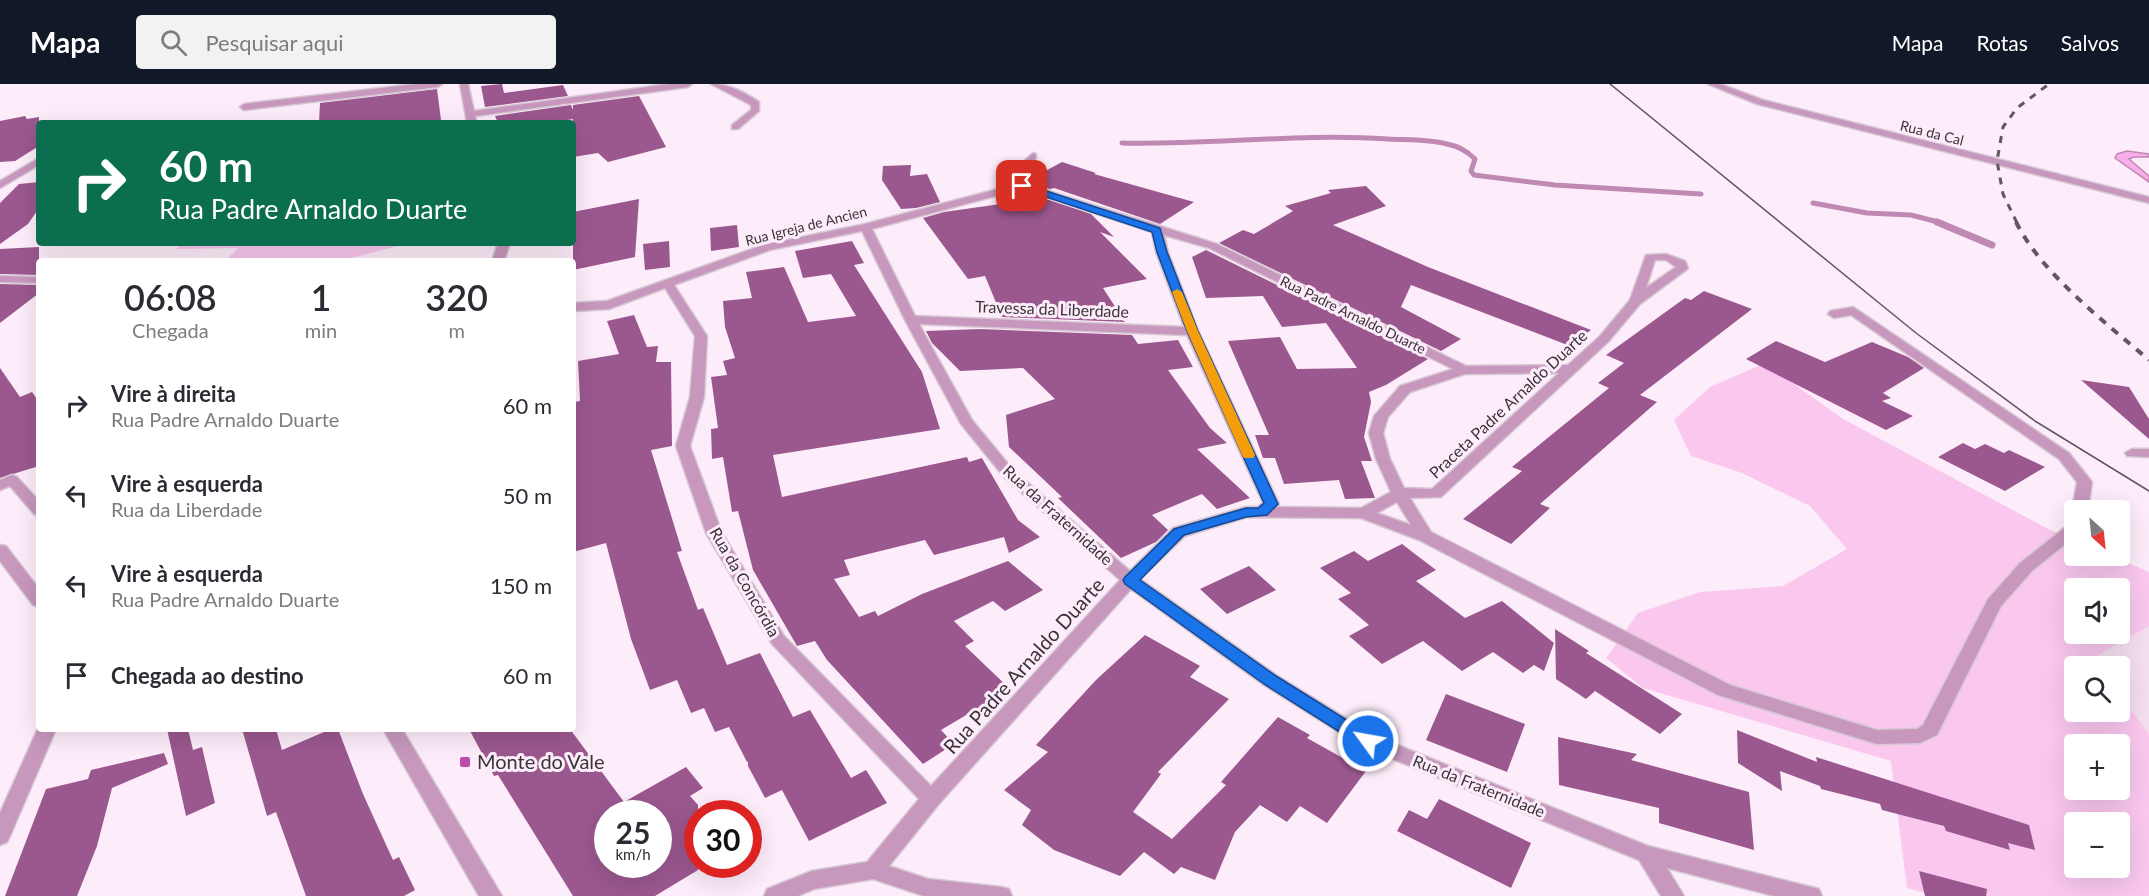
<!DOCTYPE html>
<html lang="pt">
<meta charset="utf-8">
<style>
body{margin:0;font-family:Lato,sans-serif;background:#f2f2f3;color:#2b2b33;height:100vh;display:flex;flex-direction:column;font-size:22px;white-space:nowrap}
*{box-sizing:border-box;margin:0}
p{font-size:20px;color:#7c7c81}
.icon{flex:none;width:33px;height:33px;fill:none;stroke:currentColor;stroke-width:2;stroke-linecap:round;stroke-linejoin:round}
.map{position:relative;flex:1;overflow:hidden}
.drawer{position:absolute;left:36px;top:174px;width:540px;height:474px;display:flex;flex-direction:column;background:#fff;border-radius:6px;box-shadow:0 6px 24px #0002}
.drawer>*{flex:none}
.banner{position:absolute;left:36px;top:36px;width:540px;height:126px;border-radius:6px;box-shadow:0 6px 24px #0002;background:#0b6e4f;color:#fff;overflow:hidden}
.needle{width:39px;rotate:153deg}
.controls{position:absolute;left:2064px;top:416px;display:grid;gap:12px}
.controls a{display:grid;place-items:center;width:66px;height:66px;border-radius:6px;background:#fff;box-shadow:0 6px 24px #0002;font-size:30px}
.speed{position:absolute;left:594px;top:716px;display:flex;gap:12px;font-size:30px;font-weight:700;text-align:center}
.speed>*{display:grid;place-content:center;width:78px;height:78px;border-radius:50%;background:#fff;box-shadow:0 6px 24px #0002;line-height:1}
.speed small{font-size:15px;font-weight:400}
.speed .limit{border:9px solid #d22;background:#fff;color:#111}
.pin{position:absolute;display:grid;place-items:center;width:51px;height:51px;color:#fff;margin:-26px;border-radius:12px;box-shadow:0 3px 9px #0006}
.me{position:absolute;width:66px;margin:-33px;rotate:302deg;stroke-linejoin:round;filter:drop-shadow(0 0 4px #0008)}
.turn{display:flex;align-items:center;gap:21px;height:126px;padding:0 24px;font-size:27px}
.turn .icon{width:78px;height:78px;stroke-width:2.5}
.turn b{display:block;font-size:42px;line-height:51px}
.eta{display:flex;justify-content:space-evenly;align-items:center;height:102px;text-align:center}
.eta b{font-size:36px;font-weight:600;line-height:42px}
ul{padding:0;list-style:none}
li{display:flex;align-items:center;gap:18px;height:90px;padding:0 24px}
li div{flex:1}
li b{display:block;font-size:22px}
li em{font-style:normal}
header{display:flex;align-items:center;gap:36px;box-sizing:border-box;height:84px;padding:0 30px;background:#111827;color:#fff}
header strong{font-size:28px}
nav{display:flex;gap:33px;margin-inline-start:auto;font-size:21px}
.search{width:420px;height:54px;background:#f2f2f3;display:flex;align-items:center;gap:15px;box-sizing:border-box;padding:0 21px;border-radius:6px;color:#7c7c81;font-size:22px}
.map>svg:first-child{display:block}
.built{fill:#f5dfef}
.green{fill:#fac7ef;fill-rule:evenodd}
.water{fill:#f8aee9;stroke:#bf89b4;stroke-width:1.5}
.lines{fill:none;stroke-linecap:round;stroke-linejoin:round}
.stream-far1{stroke:#bf89b4;stroke-width:5}
.stream{stroke:#bf89b4;stroke-width:7}
.building{fill:#9b588f;fill-rule:evenodd}
.minor-casing{stroke:#d6c8d3;stroke-width:3}
.minor{fill:#c897be;fill-rule:evenodd}
.tram{stroke:#5f585e;stroke-width:1.5}
.rail-far1{stroke:#5f585e;stroke-width:3;stroke-dasharray:7 7;stroke-linecap:butt}
.rail{stroke:#5f585e;stroke-width:4;stroke-dasharray:8 8;stroke-linecap:butt}
.route{fill:#1a73e8;stroke:#114b97;stroke-width:1.5}
.slow{fill:#f59e0b}
.poi-dot{fill:#bb4dab;stroke:#fdedfa;stroke-width:2}
.labels{text-anchor:middle;stroke-width:6;stroke-linejoin:round;paint-order:stroke}
.far-street-label{font-size:14px;fill:#3a3439;stroke:#fdedfa}
.street-label{font-size:16px;fill:#3a3439;stroke:#fdedfa}
.near-street-label{font-size:20px;fill:#3a3439;stroke:#fdedfa}
.near-poi-label{font-size:20px;fill:#3a3439;stroke:#fdedfa;text-anchor:start}
</style>
<header>
<strong>Mapa</strong>
<div class="search"><svg class="icon" aria-label="search" viewBox="0 0 24 24"><circle cx="10" cy="10" r="6"/><path d="M15 15l6 6"/></svg>Pesquisar aqui</div>
<nav><a>Mapa</a><a>Rotas</a><a>Salvos</a></nav>
</header>
<div class="map">
<svg width="2149" height="812" viewBox="0 0 2149 812">
<rect width="100%" height="100%" fill="#fdedfa"/>
<polygon class="built" points="2149,542 2149,650 2120,611 2120,582 2102,582 2098,571"/>
<g class="green">
<polygon points="182,159 400,159 401,161 340,177 225,177 238,164 177,165"/>
<path d="M 1765,279 L 1843,335 L 2050,446 L 2074,456 L 2074,471 L 2109,471 L 2149,488 L 2149,542 L 2098,571 L 2102,582 L 2074,582 L 2074,627 L 2120,627 L 2120,611 L 2149,650 L 2149,812 L 1936,812 L 1907,804 L 1891,677 L 1643,604 L 1606,574 L 1638,529 L 1700,508 L 1783,502 L 1847,465 L 1810,422 L 1742,389 L 1691,372 L 1674,336 L 1710,303 ZM 2074,504 L 2120,504 L 2120,549 L 2074,549 ZM 2074,660 L 2120,660 L 2120,705 L 2074,705 ZM 2074,738 L 2120,738 L 2120,783 L 2074,783 Z"/>
</g>
<polygon class="water" points="2127,67 2149,70 2149,73 2134,73 2129,75 2149,92 2149,98 2115,74 2117,70"/>
<g class="lines">
<g class="stream-far1">
<path d="M 1122,59 C 1211,61 1299,49 1388,55 C 1407,56 1428,55 1447,60 C 1458,62 1467,67 1475,75 L 1471,87 L 1474,91 L 1555,101 L 1701,110"/>
<polyline points="1813,119 1867,129 1911,131 1942,139"/>
</g>
<polyline class="stream" points="1937,138 1992,161"/>
</g>
<g class="building">
<polygon points="502,0 504,9 563,1 568,12 485,23 481,2"/>
<polygon points="437,5 441,36 420,39 414,39 413,36 392,39 392,36 369,39 319,39 320,19"/>
<polygon points="639,12 666,63 608,78 598,69 573,73 573,35 551,39 498,39 495,32 571,21 573,26 573,21"/>
<polygon points="25,32 27,35 39,33 39,62 15,77 0,78 0,37"/>
<polygon points="1062,78 1096,89 1094,90 1194,118 1160,140 1054,104 1050,105 1025,98"/>
<polygon points="911,81 910,92 927,90 940,118 916,124 901,125 882,96 883,82"/>
<polygon points="39,98 39,124 28,140 0,160 0,119 19,100"/>
<polygon points="1366,102 1386,122 1333,141 1428,183 1591,246 1570,262 1411,201 1401,223 1461,255 1441,267 1219,159 1243,146 1254,150 1293,127 1285,122 1331,109 1328,106"/>
<polygon points="1043,114 1091,130 1114,153 1100,148 1147,195 1103,204 1125,238 1002,233 985,192 968,195 923,134 944,128"/>
<polygon points="639,115 635,173 573,186 573,128"/>
<polygon points="737,141 739,163 711,167 710,144"/>
<polygon points="669,157 670,183 645,186 643,160"/>
<polygon points="852,157 864,179 854,181 922,288 940,345 773,371 782,413 967,373 969,378 982,374 1018,436 1040,453 1009,469 1004,453 934,471 925,456 844,476 850,491 834,495 859,533 875,527 878,532 922,510 1008,477 1043,506 1005,527 993,517 954,537 974,557 965,562 1010,605 941,646 954,660 923,680 827,576 815,557 797,562 753,486 738,427 732,428 723,373 712,375 711,345 718,344 711,293 727,291 723,277 735,274 725,243 723,217 752,214 746,188 784,183 808,238 856,232 831,190 803,194 795,167"/>
<polygon points="39,163 39,191 0,190 0,165"/>
<polygon points="1206,166 1428,275 1386,301 1369,308 1371,318 1364,353 1372,377 1361,377 1375,414 1345,415 1339,396 1284,400 1275,374 1263,374 1255,351 1269,351 1228,257 1280,253 1297,285 1357,284 1326,239 1282,243 1263,212 1206,214 1192,173"/>
<polygon points="0,200 39,201 39,209 0,239"/>
<polygon points="1704,207 1752,225 1640,311 1657,318 1540,420 1550,424 1511,460 1463,435 1522,387 1512,383 1609,304 1598,299 1624,279 1606,271 1685,214 1691,216"/>
<polygon points="634,231 647,263 658,262 656,278 671,278 672,362 651,366 682,467 677,468 698,526 703,524 727,581 760,569 793,633 810,626 851,694 866,686 887,719 809,757 782,706 765,714 748,682 748,677 747,678 729,643 715,648 704,624 691,629 677,596 650,606 631,555 606,459 573,468 573,318 580,317 578,277 619,270 607,237"/>
<polygon points="980,245 1132,251 1138,260 1178,256 1193,283 1168,286 1210,344 1227,359 1197,365 1250,414 1217,425 1202,410 1152,431 1168,446 1156,458 1121,474 1058,414 1062,413 1009,363 1006,331 1055,315 1023,284 960,287 932,259 926,247"/>
<polygon points="1776,257 1825,278 1872,258 1908,273 1924,284 1883,309 1891,314 1882,317 1913,332 1886,346 1746,275"/>
<polygon points="0,284 20,313 32,308 39,318 39,382 0,394"/>
<polygon points="2081,296 2129,303 2149,335 2149,355"/>
<polygon points="1963,359 1975,365 1985,360 2004,369 2009,366 2045,383 2005,407 1938,373"/>
<polygon points="1402,460 1436,486 1416,497 1465,534 1502,517 1554,559 1544,587 1534,581 1523,589 1493,568 1462,587 1423,557 1382,580 1349,552 1369,541 1338,515 1351,509 1320,484 1354,467 1368,477"/>
<polygon points="1249,482 1276,506 1227,530 1200,505"/>
<polygon points="1555,545 1589,567 1586,569 1682,630 1660,650 1595,607 1586,615 1556,595"/>
<polygon points="1145,551 1200,582 1190,593 1229,615 1158,688 1161,690 1133,728 1172,755 1226,701 1221,698 1278,633 1310,651 1307,654 1366,687 1327,739 1300,722 1287,738 1260,721 1235,748 1215,796 1181,783 1174,790 1144,768 1120,792 1054,766 1022,741 1031,726 1004,706 1048,668 1036,661 1096,596"/>
<polygon points="1446,610 1525,640 1507,688 1426,656"/>
<polygon points="167,645 188,645 193,666 202,663 215,719 186,732"/>
<polygon points="242,645 276,645 282,666 331,645 338,645 363,710 393,776 399,773 415,806 404,812 306,812 276,728 267,732"/>
<path d="M 469,645 L 570,645 L 624,718 L 686,683 L 703,704 L 690,712 L 698,721 L 698,786 L 655,812 L 573,812 L 498,691 L 494,692 ZM 608,729 L 658,729 L 658,780 L 608,780 Z"/>
<polygon points="1737,646 1817,678 1816,673 2029,741 2035,766 2008,759 2010,766 1946,747 1944,742 1882,726 1880,720 1821,705 1820,702 1780,687 1782,707 1738,679"/>
<polygon points="1558,653 1637,670 1631,676 1749,708 1754,766 1659,739 1659,724 1559,701"/>
<polygon points="164,669 168,680 112,704 97,762 77,812 5,812 46,705 88,695 91,686"/>
<polygon points="1439,715 1531,759 1511,804 1397,747 1409,726 1427,735"/>
<polygon points="1919,787 1987,805 1986,812 1925,812"/>
</g>
<g class="lines">
<g class="minor-casing">
<g id="minor">
<polygon points="416,0 442,0 438,3 244,26 240,23 244,20"/>
<polygon points="460,0 468,0 474,27 669,0 692,0 688,3 475,32 477,39 467,39"/>
<path d="M 711,0 C 729,0 744,8 759,18 L 759,27 L 738,45 L 732,45 L 732,41 L 751,26 L 751,21 Z"/>
<polygon points="1708,0 1720,0 1763,16 2149,113 2149,119 1757,20"/>
<path d="M 1033,69 L 1036,70 L 1036,74 L 1008,103 L 1026,100 L 1217,160 L 1466,282 L 1568,281 L 1600,252 L 1630,216 L 1646,171 L 1666,170 L 1685,177 L 1688,184 L 1686,186 L 1640,220 L 1608,258 L 1441,413 L 1410,414 L 1431,448 L 1730,601 L 1877,646 L 1917,645 L 1923,641 L 1988,515 L 2020,479 L 2068,441 L 2074,440 L 2074,453 L 2032,487 L 2001,522 L 1937,651 L 1920,659 L 1877,660 L 1718,611 L 1419,456 L 1361,434 L 1247,433 L 1185,452 L 1140,495 L 1276,591 L 1375,652 L 1648,762 L 1811,803 L 1819,805 L 1822,812 L 1774,812 L 1667,784 L 1684,812 L 1661,812 L 1639,776 L 1361,662 L 1264,601 L 1131,505 L 938,721 L 889,782 L 928,795 L 1001,803 L 1009,805 L 1012,812 L 924,812 L 873,795 L 814,805 L 798,812 L 764,812 L 767,805 L 812,787 L 867,778 L 919,715 L 772,560 L 706,449 L 676,362 L 690,313 L 695,252 L 665,204 L 609,225 L 573,227 L 573,219 L 607,217 L 763,161 L 865,140 L 998,105 L 998,101 ZM 1022,105 L 1152,148 L 1156,168 L 1184,243 L 915,232 L 872,145 ZM 862,147 L 905,236 L 961,340 L 1004,393 L 1120,496 L 931,702 L 784,552 L 722,449 L 690,362 L 704,313 L 707,252 L 674,201 L 770,166 ZM 1164,151 L 1209,164 L 1453,285 L 1400,302 L 1374,332 L 1369,349 L 1376,375 L 1391,408 L 1361,424 L 1276,423 L 1279,420 L 1198,247 L 1168,168 ZM 1655,176 L 1666,176 L 1676,183 L 1646,204 ZM 919,240 L 1187,251 L 1263,419 L 1258,423 L 1246,423 L 1173,444 L 1130,487 L 1014,387 L 972,336 ZM 1559,289 L 1432,405 L 1404,404 L 1390,375 L 1383,349 L 1388,333 L 1410,308 L 1465,290 ZM 1397,418 L 1411,441 L 1377,429 Z"/>
<polygon points="39,74 39,81 0,104 0,97"/>
<polygon points="498,159 510,159 504,177 492,177"/>
<polygon points="0,192 39,193 39,199 0,198"/>
<polygon points="1853,223 2069,369 2092,398 2088,426 2074,426 2074,429 2072,426 2077,398 2059,375 1851,231 1834,234 1828,230 1830,227"/>
<polygon points="2132,365 2149,365 2149,373 2127,372 2125,369"/>
<polygon points="12,391 17,393 39,417 39,432 34,430 10,402 0,406 0,396"/>
<polygon points="0,461 6,462 39,505 39,523 33,521 0,477"/>
<polygon points="39,642 39,645 56,645 10,752 7,758 0,761 0,729"/>
<polygon points="383,645 402,645 502,812 479,812"/>
</g>
</g>
<use href="#minor" class="minor"/>
<polyline class="tram" points="1610,0 1916,249 2035,337 2149,407"/>
<polyline class="rail-far1" points="2017,139 2003,110 1997,77 2003,43 2017,24 2049,0"/>
<path class="rail" d="M 2016,138 C 2041,189 2106,239 2149,276"/>
</g>
<polygon class="route" points="1019,100 1025,100 1160,144 1167,168 1198,247 1278,420 1267,431 1246,433 1184,451 1140,496 1276,592 1374,653 1377,657 1374,662 1368,664 1362,662 1264,600 1125,500 1123,496 1125,493 1174,445 1246,424 1258,424 1264,419 1187,247 1157,168 1152,148 1019,104"/>
<polygon class="slow" points="1177,205 1182,208 1198,247 1255,371 1253,374 1244,374 1242,371 1187,247 1172,208"/>
<rect class="poi-dot" x="459" y="672" width="12" height="12" rx="3"/>
<g class="labels">
<g class="far-street-label">
<text transform="translate(1932 49) rotate(14)" y="5">Rua da Cal</text>
<text transform="translate(806 142) rotate(-14)" y="5">Rua Igreja de Ancien</text>
<text transform="translate(1353 231) rotate(26)" y="5">Rua Padre Arnaldo Duarte</text>
</g>
<g class="street-label">
<text transform="translate(1052 225) rotate(2)" y="6">Travessa da Liberdade</text>
<text transform="translate(1508 320) rotate(-43)" y="6">Praceta Padre Arnaldo Duarte</text>
<text transform="translate(1058 431) rotate(42)" y="6">Rua da Fraternidade</text>
<text transform="translate(745 498) rotate(60)" y="6">Rua da Concórdia</text>
<text transform="translate(1479 702) rotate(22)" y="6">Rua da Fraternidade</text>
</g>
<g class="near-street-label">
<text transform="translate(1024 582) rotate(-48)" y="7">Rua Padre Arnaldo Duarte</text>
</g>
<g class="near-poi-label">
<text x="477" y="685">Monte do Vale</text>
</g>
</g>
</svg>
<div class="controls">
<a><svg class="needle" viewBox="-14 -14 28 28"><path d="M0-13l5 13h-10z" fill="#e53935"/><path d="M0 13l5-13h-10z" fill="#7c7c81"/></svg></a>
<a><svg class="icon" aria-label="sound" viewBox="0 0 24 24"><path d="M4 9h4l5-4v14l-5-4H4zM17 9q2 3 0 6"/></svg></a>
<a><svg class="icon" aria-label="search" viewBox="0 0 24 24"><circle cx="10" cy="10" r="6"/><path d="M15 15l6 6"/></svg></a>
<a>+</a>
<a>−</a>
</div>
<div class="speed"><div>25<small>km/h</small></div><div class="limit">30</div></div>
<div class="pin" style="left:1022px;top:102px;background:#d93025"><svg class="icon" aria-label="arrive" viewBox="0 0 24 24"><path d="M6 21V4h12l-3 4 3 4H6"/></svg></div>
<svg class="me" style="left:1368px;top:657px" viewBox="-20 -20 40 40"><circle r="17" fill="#1a73e8" stroke="#fff" stroke-width="3"/><path d="M0-11L8 9 0 5-8 9z" fill="#fff"/></svg>
<div class="banner">
<div class="turn"><svg class="icon" aria-label="right" viewBox="0 0 24 24"><path d="M7 20v-9h11M14 6l5 5-5 5"/></svg><div><b>60 m</b>Rua Padre Arnaldo Duarte</div></div>
</div>
<section class="drawer">
<div class="eta">
<div><b>06:08</b><p>Chegada</p></div>
<div><b>1</b><p>min</p></div>
<div><b>320</b><p>m</p></div>
</div>
<ul>
<li><svg class="icon" aria-label="right" viewBox="0 0 24 24"><path d="M7 20v-9h11M14 6l5 5-5 5"/></svg><div><b>Vire à direita</b><p>Rua Padre Arnaldo Duarte</p></div><em>60 m</em></li>
<li><svg class="icon" aria-label="left" viewBox="0 0 24 24"><path d="M17 20v-9H6M10 6l-5 5 5 5"/></svg><div><b>Vire à esquerda</b><p>Rua da Liberdade</p></div><em>50 m</em></li>
<li><svg class="icon" aria-label="left" viewBox="0 0 24 24"><path d="M17 20v-9H6M10 6l-5 5 5 5"/></svg><div><b>Vire à esquerda</b><p>Rua Padre Arnaldo Duarte</p></div><em>150 m</em></li>
<li><svg class="icon" aria-label="arrive" viewBox="0 0 24 24"><path d="M6 21V4h12l-3 4 3 4H6"/></svg><div><b>Chegada ao destino</b></div><em>60 m</em></li>
</ul>
</section>
</div>
